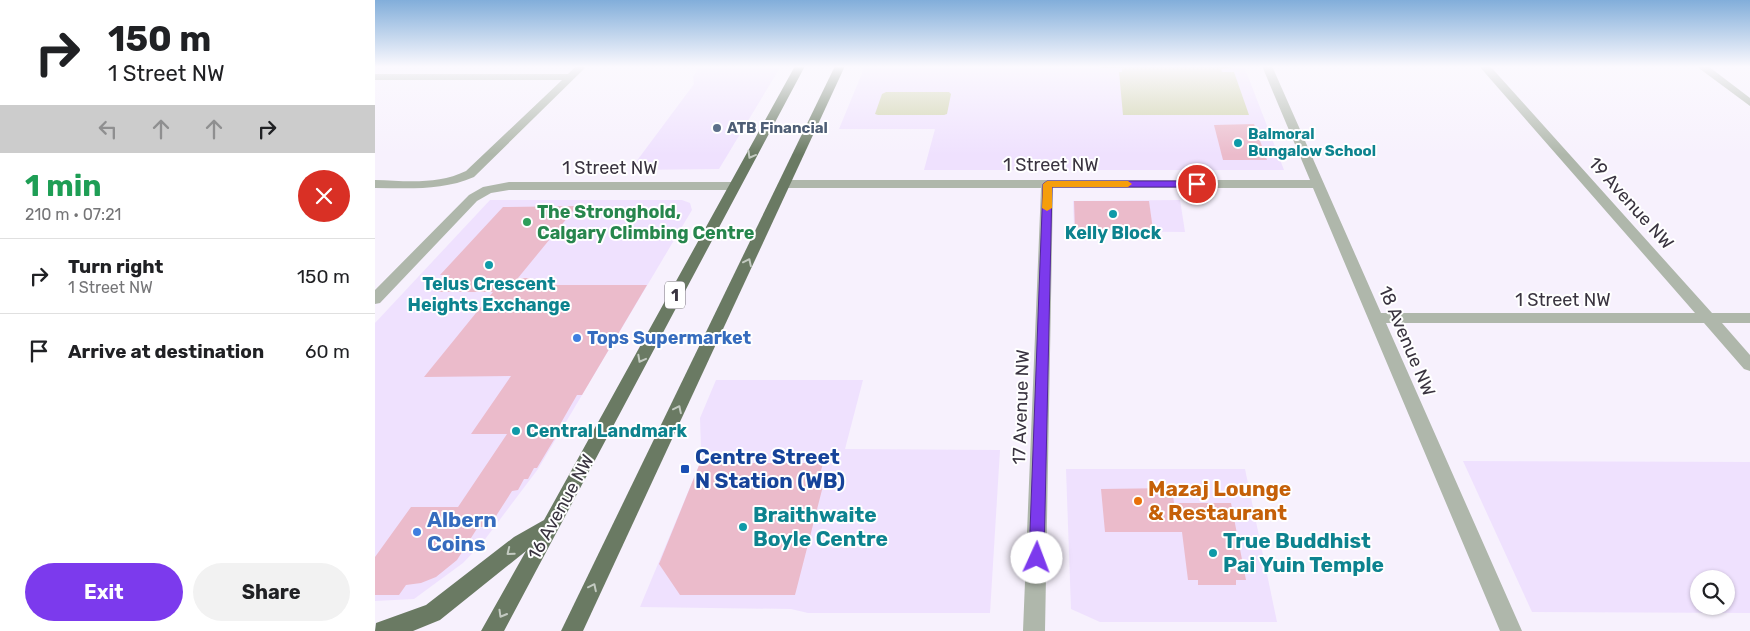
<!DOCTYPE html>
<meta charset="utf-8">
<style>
body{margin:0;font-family:Rubik,sans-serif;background:#f2f2f2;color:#202124;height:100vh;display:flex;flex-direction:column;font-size:19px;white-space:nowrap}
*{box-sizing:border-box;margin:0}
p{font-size:16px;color:#757577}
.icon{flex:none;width:28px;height:28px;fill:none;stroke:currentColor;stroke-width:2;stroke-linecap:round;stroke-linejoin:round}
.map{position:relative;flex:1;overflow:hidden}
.sheet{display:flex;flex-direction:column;background:#fff;width:375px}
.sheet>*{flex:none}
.top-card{background:#fff;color:#202124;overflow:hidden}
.controls{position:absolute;left:1315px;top:570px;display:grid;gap:10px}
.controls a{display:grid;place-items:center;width:45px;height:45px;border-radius:50%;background:#fff;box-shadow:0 1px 4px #0004;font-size:25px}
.pin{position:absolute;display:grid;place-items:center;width:42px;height:42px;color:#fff;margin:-21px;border:2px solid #fff;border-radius:50%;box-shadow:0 1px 5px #0007}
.me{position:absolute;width:55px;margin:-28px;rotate:2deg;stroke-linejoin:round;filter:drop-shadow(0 0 4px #0008)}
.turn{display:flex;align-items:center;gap:18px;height:105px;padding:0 25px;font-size:22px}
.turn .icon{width:65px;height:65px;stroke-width:2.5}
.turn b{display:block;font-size:35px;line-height:42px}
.lanes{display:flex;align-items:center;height:48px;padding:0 25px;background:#0003;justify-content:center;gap:25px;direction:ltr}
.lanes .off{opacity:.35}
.round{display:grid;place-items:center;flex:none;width:52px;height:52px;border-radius:26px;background:#f2f2f2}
.summary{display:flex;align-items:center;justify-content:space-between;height:85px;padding:0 25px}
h1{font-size:30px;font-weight:700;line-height:38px;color:#1e9e55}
.action{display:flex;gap:10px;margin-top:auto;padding:10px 25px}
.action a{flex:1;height:58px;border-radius:30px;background:#7c3aed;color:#fff;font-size:20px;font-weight:700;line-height:58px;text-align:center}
.action a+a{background:#f2f2f2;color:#202124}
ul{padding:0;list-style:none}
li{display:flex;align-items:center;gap:15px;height:75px;padding:0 25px;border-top:1px solid #e0e0e0}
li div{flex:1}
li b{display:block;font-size:19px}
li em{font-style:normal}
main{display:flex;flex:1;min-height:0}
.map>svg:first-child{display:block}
.built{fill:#efe1fe;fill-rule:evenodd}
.green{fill:#ced1a7}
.building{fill:#ebbbcb}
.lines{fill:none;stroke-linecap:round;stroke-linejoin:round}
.minor{fill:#afb7ab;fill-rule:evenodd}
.tertiary{fill:#afb7ab;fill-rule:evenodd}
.trunk{fill:#6a7a63;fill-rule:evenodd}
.oneway{stroke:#c3cac1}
.route{fill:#7c3aed;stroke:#51269a}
.slow{fill:#f59e0b}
.service-dot{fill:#5c6f8a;stroke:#fff;stroke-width:2}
.culture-dot{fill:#0f9aa8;stroke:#fff;stroke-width:2}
.leisure-dot{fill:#2e9e5b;stroke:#fff;stroke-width:2}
.shop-dot{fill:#3f7fe0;stroke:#fff;stroke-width:2}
.transit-dot{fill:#1a4fb4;stroke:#fff;stroke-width:2}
.food-dot{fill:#e8710a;stroke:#fff;stroke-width:2}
.labels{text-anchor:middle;stroke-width:4;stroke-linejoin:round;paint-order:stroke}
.far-service-label{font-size:15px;font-weight:bold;fill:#4e5e75;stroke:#fff;text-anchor:start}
.far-culture-label{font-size:15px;font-weight:bold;fill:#0d838f;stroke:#fff;text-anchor:start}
.shield{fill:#fff;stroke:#757179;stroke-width:1}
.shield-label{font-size:16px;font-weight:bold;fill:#3a3440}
.street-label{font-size:18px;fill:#3a3440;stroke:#fff}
.leisure-label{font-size:18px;font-weight:bold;fill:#27864d;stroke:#fff;text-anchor:start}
.culture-label{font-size:18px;font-weight:bold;fill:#0d838f;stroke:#fff}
.shop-label{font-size:18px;font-weight:bold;fill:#366cbe;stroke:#fff;text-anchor:start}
.near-transit-label{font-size:21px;font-weight:bold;fill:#164399;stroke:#fff;text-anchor:start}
.near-food-label{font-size:21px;font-weight:bold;fill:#c56008;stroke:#fff;text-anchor:start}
.near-culture-label{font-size:21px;font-weight:bold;fill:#0d838f;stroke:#fff;text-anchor:start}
.near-shop-label{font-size:21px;font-weight:bold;fill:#366cbe;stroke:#fff;text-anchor:start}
</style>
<main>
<section class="sheet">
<div class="top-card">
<div class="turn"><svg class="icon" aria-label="right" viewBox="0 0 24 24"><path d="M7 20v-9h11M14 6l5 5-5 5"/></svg><div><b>150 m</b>1 Street NW</div></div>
<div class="lanes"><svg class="icon off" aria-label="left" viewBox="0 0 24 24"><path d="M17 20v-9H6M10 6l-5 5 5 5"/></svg><svg class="icon off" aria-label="ahead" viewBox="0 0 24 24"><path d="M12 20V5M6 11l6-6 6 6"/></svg><svg class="icon off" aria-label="ahead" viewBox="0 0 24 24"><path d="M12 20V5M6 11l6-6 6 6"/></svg><svg class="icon" aria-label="right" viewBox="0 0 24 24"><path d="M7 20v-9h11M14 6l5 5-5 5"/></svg></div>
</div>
<div class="summary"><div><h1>1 min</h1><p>210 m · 07:21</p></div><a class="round" style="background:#d93025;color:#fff"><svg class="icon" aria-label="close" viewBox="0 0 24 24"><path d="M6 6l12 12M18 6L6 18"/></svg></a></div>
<ul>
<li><svg class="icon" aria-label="right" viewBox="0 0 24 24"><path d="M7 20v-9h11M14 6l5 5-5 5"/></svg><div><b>Turn right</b><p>1 Street NW</p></div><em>150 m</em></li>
<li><svg class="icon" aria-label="arrive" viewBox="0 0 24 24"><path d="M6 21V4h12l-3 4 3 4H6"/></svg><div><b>Arrive at destination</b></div><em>60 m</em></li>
</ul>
<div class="action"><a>Exit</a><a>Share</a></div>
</section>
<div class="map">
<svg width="1375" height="631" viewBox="0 0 1375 631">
<rect width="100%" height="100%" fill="#f7f1fd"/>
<g class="built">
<polygon points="325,66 406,66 344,169 255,170 319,84 318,77"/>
<polygon points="490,66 869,66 909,170 549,170 560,129 464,129"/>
<polygon points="115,200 307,200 315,203 317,210 163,469 108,542 88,563 39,599 0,601 0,323"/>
<polygon points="805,200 810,232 699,231 698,201"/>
<polygon points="341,380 488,380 470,449 625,450 615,613 433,613 416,609 265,607 331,449 326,448 325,418"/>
<path d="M 1088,461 L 1375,462 L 1375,613 L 1157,612 ZM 1324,579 L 1351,579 L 1351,606 L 1324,606 Z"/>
<polygon points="691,469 870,469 902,622 725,622 696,609"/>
</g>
<g class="green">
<polygon points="725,66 856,66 857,68 846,69 847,72 859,72 874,115 748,115 744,72 747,72 747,68 725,68"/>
<polygon points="511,92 574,92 576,94 572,114 569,115 503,115 500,114 507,94"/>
</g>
<g class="building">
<polygon points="879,124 892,160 848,160 839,125"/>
<polygon points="699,201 774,201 778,230 700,230"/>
<polygon points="202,206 143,278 157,278 152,285 272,285 207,395 202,395 183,428 186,428 162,468 159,468 153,479 149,479 143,490 137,491 114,527 103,527 82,560 61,577 46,583 31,585 24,595 0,595 0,557 36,507 83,507 132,434 96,434 136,376 49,377 118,292 59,292 75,275 65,275 128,207"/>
<polygon points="325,463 448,463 442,486 448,486 420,595 305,595 284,564"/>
<polygon points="797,488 799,503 856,503 871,580 861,580 861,585 823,585 823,580 813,580 807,532 730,532 726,489"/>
</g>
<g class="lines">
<g class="minor">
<path d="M 201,66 L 212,66 L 99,177 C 67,191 34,188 0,188 L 0,180 C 31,181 62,185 91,171 L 187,80 L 0,80 L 0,74 L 193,74 Z"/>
<polygon points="887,66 897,66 1006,313 1320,313 1104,66 1115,66 1337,313 1375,313 1375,323 1347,323 1375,355 1375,371 1369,369 1329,323 1011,323 1147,631 1125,631 938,188 678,188 670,631 648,631 666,188 410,188 404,184 410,180 935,180"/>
<polygon points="134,182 358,182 364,186 358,190 134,190 116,193 102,201 5,303 0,304 0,290 94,195 108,187"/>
</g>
<polygon class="tertiary" points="1321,66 1333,66 1375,98 1375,106"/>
<g class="trunk">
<polygon points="420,66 430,66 129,631 106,631 151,551 65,620 38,631 0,631 1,623 51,605 139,537 169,520"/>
<polygon points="460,66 470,66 208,631 186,631"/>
</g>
</g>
<defs><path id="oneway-chevron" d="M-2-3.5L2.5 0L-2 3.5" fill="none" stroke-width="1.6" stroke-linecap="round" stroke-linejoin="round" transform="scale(1.25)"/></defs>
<g class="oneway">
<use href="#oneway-chevron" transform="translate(376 155) rotate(119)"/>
<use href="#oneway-chevron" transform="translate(373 262) rotate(-64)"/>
<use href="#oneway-chevron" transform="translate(266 359) rotate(118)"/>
<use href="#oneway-chevron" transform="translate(303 409) rotate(-64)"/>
<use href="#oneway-chevron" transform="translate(135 552) rotate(141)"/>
<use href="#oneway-chevron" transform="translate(218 587) rotate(-64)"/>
<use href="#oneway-chevron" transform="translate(127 614) rotate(120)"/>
</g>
<linearGradient id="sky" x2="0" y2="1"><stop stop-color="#82aeda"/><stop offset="0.43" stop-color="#fbf9fe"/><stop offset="1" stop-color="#fbf9fe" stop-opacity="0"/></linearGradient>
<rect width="1375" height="155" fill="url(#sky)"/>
<polygon class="route" points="672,181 822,181 827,184 822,187 677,187 669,558 667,563 662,565 656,563 654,558 668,184"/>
<polygon class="slow" points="672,181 753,181 757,184 753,187 677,187 677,208 672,211 667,208 668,184"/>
<circle class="service-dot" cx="342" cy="128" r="5"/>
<g class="culture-dot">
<circle cx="863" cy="143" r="5"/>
<circle cx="738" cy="214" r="5"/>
<circle cx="114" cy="265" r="5"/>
<circle cx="141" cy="431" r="5"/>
<circle cx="368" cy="527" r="5"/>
<circle cx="838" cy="553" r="5"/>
</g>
<circle class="leisure-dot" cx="152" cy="222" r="5"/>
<g class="shop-dot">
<circle cx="202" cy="338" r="5"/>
<circle cx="42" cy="532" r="5"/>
</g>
<rect class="transit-dot" x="305" y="464" width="10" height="10" rx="2.5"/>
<circle class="food-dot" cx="763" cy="501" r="5"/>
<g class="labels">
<g class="far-service-label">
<text x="352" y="133">ATB Financial</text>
</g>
<g class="far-culture-label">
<text x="873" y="139">Balmoral<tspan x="873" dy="17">Bungalow School</tspan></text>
</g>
<rect class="shield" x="290" y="281.5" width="20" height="27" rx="4"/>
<g class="shield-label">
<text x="300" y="301">1</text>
</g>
<g class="street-label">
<text x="676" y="171">1 Street NW</text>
<text x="235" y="174">1 Street NW</text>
<text transform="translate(1256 203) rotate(48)" y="6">19 Avenue NW</text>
<text x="1188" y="306">1 Street NW</text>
<text transform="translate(1032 341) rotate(67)" y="6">18 Avenue NW</text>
<text transform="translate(646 407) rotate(-88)" y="6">17 Avenue NW</text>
<text transform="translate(186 507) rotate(-61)" y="6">16 Avenue NW</text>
</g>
<g class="leisure-label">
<text x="162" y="218">The Stronghold,<tspan x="162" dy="21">Calgary Climbing Centre</tspan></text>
</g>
<g class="culture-label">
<text x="738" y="239">Kelly Block</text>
<text x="114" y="290">Telus Crescent<tspan x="114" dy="21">Heights Exchange</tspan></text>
<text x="151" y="437" text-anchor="start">Central Landmark</text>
</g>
<g class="shop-label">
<text x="212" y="344">Tops Supermarket</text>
</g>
<g class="near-transit-label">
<text x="320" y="464">Centre Street<tspan x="320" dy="24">N Station (WB)</tspan></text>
</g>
<g class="near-food-label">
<text x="773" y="496">Mazaj Lounge<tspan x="773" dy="24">&amp; Restaurant</tspan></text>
</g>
<g class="near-culture-label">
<text x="378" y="522">Braithwaite<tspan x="378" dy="24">Boyle Centre</tspan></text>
<text x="848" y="548">True Buddhist<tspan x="848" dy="24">Pai Yuin Temple</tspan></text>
</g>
<g class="near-shop-label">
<text x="52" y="527">Albern<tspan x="52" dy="24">Coins</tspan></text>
</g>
</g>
</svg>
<div class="controls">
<a><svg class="icon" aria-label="search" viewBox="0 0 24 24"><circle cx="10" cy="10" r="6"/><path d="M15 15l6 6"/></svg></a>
</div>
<div class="pin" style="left:822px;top:184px;background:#d93025"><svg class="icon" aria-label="arrive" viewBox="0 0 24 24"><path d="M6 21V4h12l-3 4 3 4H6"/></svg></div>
<svg class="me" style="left:662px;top:558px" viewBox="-20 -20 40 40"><circle r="19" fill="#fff"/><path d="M0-13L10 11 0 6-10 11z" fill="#7c3aed"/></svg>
</div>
</main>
